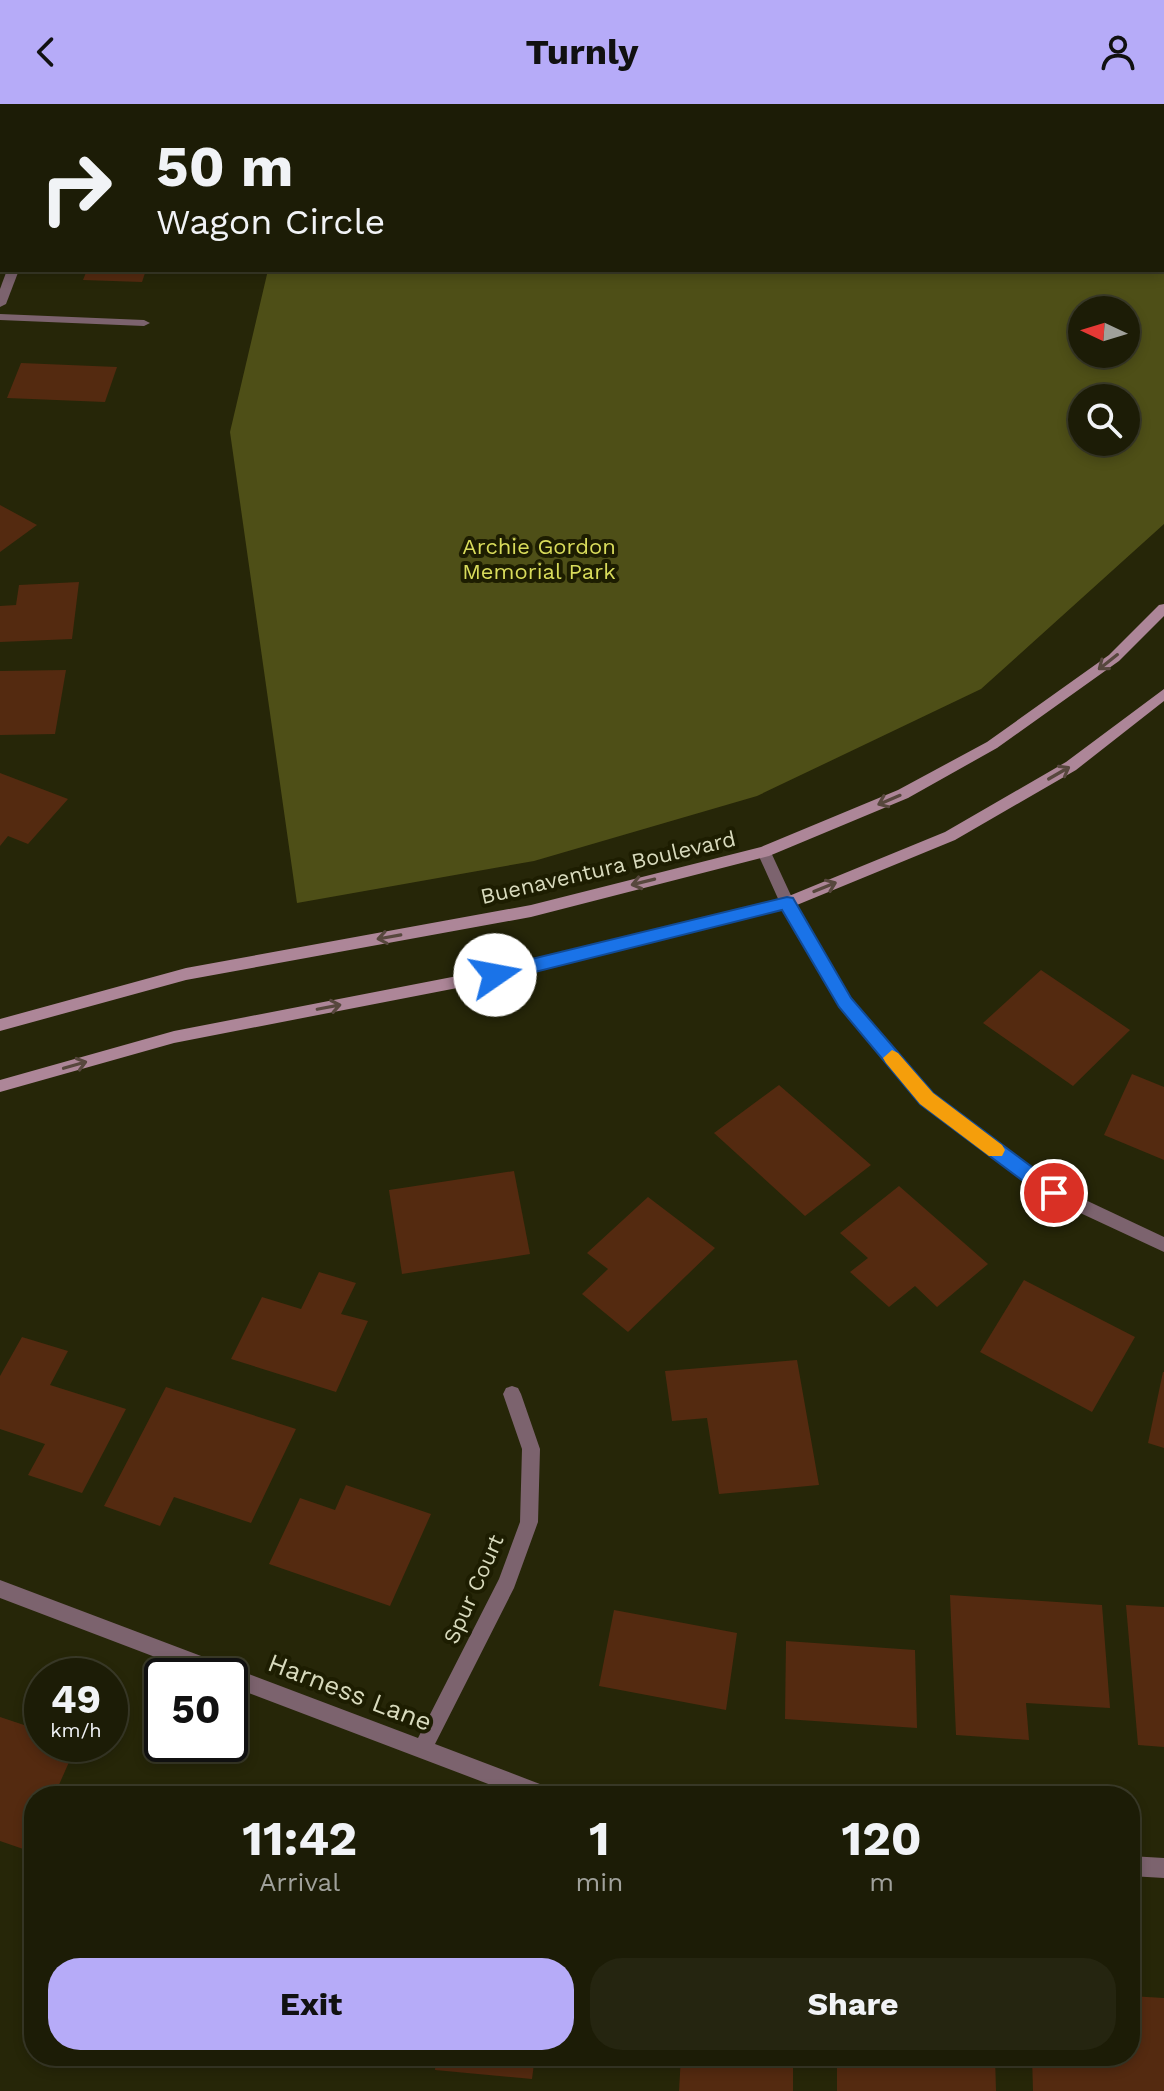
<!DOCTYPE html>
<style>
body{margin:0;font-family:"Work Sans",sans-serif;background:#252510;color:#f1f3f6;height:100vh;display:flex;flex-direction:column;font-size:30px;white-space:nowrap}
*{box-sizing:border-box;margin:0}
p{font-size:26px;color:#a0a19b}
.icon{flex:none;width:44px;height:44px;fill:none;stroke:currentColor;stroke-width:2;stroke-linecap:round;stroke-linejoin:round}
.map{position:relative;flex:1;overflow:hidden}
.details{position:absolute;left:24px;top:1682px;width:1116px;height:280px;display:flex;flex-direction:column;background:#1c1c06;border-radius:32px;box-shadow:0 4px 12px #0003,0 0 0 2px #3a3a28}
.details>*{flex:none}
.banner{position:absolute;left:0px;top:0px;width:1164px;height:168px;box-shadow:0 4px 12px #0003,0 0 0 2px #3a3a28;background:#1c1c06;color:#f1f3f6;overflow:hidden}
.needle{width:52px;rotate:274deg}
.controls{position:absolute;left:1068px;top:192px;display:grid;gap:16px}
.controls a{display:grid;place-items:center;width:72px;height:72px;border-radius:50%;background:#1c1c06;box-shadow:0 4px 12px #0003,0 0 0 2px #3a3a28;font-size:40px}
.speed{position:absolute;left:24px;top:1554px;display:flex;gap:16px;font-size:40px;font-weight:700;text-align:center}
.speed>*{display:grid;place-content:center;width:104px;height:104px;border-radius:50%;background:#1c1c06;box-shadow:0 4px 12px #0003,0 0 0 2px #3a3a28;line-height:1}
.speed small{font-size:20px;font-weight:400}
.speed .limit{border:4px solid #111;border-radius:12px;background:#fff;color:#111}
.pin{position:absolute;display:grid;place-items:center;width:68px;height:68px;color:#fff;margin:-34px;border:4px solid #fff;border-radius:50%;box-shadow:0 2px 8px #0007}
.me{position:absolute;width:88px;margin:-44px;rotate:78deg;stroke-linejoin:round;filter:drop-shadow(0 0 6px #0008)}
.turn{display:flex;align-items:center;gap:28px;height:168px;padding:0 24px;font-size:36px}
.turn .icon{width:104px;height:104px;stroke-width:2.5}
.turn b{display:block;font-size:56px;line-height:68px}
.eta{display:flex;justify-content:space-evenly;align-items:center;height:136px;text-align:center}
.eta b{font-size:48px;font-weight:700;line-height:56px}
.action{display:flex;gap:16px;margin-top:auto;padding:16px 24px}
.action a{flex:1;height:92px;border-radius:32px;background:#b6abf8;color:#111;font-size:32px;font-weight:700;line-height:92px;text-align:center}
.action a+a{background:#252510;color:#f1f3f6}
header{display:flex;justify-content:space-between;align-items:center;height:104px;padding:0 24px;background:#b6abf8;color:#111;font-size:36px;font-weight:700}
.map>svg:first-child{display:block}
.green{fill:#4e4f17;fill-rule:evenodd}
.building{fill:#542a10}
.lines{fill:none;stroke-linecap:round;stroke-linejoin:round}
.street{fill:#7c636e;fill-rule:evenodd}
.secondary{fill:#ad8698;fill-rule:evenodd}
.oneway{stroke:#57473d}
.route{fill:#1a73e8;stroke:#114b97;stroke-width:2}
.slow{fill:#f59e0b}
.labels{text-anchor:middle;stroke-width:8;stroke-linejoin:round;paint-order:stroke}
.park-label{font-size:22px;fill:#d9dc5b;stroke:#1d1d01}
.street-label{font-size:22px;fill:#d8dabd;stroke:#1d1d01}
.near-street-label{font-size:26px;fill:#d8dabd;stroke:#1d1d01}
</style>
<header><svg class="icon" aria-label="back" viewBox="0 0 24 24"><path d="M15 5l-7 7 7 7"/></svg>Turnly<svg class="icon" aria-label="person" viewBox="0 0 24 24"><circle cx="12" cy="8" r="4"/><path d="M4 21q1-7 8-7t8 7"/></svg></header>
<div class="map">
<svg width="1164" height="1987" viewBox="0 0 1164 1987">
<rect width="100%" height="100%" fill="#262608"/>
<path class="green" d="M 308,0 L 1164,0 L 1164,420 L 981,585 L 757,692 L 534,757 L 297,799 L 230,328 L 268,166 L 1162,166 L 1162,2 ZM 1082,206 L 1126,206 L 1126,250 L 1082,250 ZM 1082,294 L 1126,294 L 1126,338 L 1082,338 Z"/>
<g class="building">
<polygon points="87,166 146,166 142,178 83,176"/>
<polygon points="21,259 117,263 105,298 7,294"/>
<polygon points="0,401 37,421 0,448"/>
<polygon points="79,478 72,535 0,538 0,502 16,501 19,481"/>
<polygon points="66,566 55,630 0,631 0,567"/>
<polygon points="0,669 68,695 28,740 8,732 0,742"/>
<polygon points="1041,866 1130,926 1073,982 983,919"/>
<polygon points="1132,970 1164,983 1164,1056 1104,1031"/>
<polygon points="779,981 871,1061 805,1112 714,1029"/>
<polygon points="514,1067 530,1150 402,1170 389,1086"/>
<polygon points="899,1082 988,1160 937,1203 915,1182 889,1203 850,1168 868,1154 840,1129"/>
<polygon points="648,1093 715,1144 628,1228 582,1190 608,1165 587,1149"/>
<polygon points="319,1168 356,1179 341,1210 368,1217 336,1288 231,1255 262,1193 301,1205"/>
<polygon points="1024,1176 1135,1233 1092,1308 980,1248"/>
<polygon points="22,1233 68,1247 50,1281 126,1305 82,1389 28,1371 45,1340 0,1325 0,1272"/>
<polygon points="797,1256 819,1381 719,1390 707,1314 672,1317 665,1267"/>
<polygon points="1163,1268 1164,1268 1164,1344 1148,1339"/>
<polygon points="166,1283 296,1325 251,1419 174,1393 160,1422 104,1402"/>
<polygon points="346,1381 431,1410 390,1502 269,1460 300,1394 335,1406"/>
<polygon points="950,1491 1102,1501 1110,1604 1026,1599 1029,1636 956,1631"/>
<polygon points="1126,1501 1164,1503 1164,1643 1138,1641"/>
<polygon points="614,1506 737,1529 726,1606 599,1582"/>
<polygon points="786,1537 915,1546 917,1624 785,1615"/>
<polygon points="0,1613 42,1627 42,1640 77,1640 54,1692 34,1692 34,1736 29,1747 0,1737"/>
<polygon points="1130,1892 1164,1894 1164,1987 1033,1987 1032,1952 1130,1952"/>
<polygon points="436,1952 535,1952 532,1975 435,1966"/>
<polygon points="681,1952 793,1952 793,1987 679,1987"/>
<polygon points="837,1952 995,1952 996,1987 837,1987"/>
</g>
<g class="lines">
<g class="street">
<polygon points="7,166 19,166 6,200 0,203 0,185"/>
<polygon points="0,210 144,216 150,219 144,222 0,216"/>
<polygon points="764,743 769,744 794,798 850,894 932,989 1060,1084 1164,1133 1164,1148 1048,1094 920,999 840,902 780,799 757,748"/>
<polygon points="512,1282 518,1284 521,1290 540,1345 538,1418 514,1484 435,1640 553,1685 556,1692 520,1692 230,1582 230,1572 205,1572 0,1494 0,1476 418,1634 499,1475 520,1418 522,1345 503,1290 506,1284"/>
<polygon points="1130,1752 1164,1754 1164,1774 1130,1772"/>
</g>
<g class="secondary">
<polygon points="1164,500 1164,512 1119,557 997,644 908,694 769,752 531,813 186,876 0,927 0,915 186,864 531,801 761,743 898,686 987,638 1109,551 1159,501"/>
<polygon points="1164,585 1164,597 1076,666 955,736 792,803 524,871 174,939 0,988 0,976 174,927 524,859 784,794 945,728 1066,658"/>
</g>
</g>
<defs><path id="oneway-shaft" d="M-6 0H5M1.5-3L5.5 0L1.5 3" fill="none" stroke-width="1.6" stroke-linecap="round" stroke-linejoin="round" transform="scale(2)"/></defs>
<g class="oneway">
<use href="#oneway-shaft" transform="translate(1108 558) rotate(142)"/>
<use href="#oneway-shaft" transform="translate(1059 669) rotate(-30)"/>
<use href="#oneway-shaft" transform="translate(889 696) rotate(157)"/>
<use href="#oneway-shaft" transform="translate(643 778) rotate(166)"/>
<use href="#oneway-shaft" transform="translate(825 783) rotate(-22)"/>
<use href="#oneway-shaft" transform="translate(389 833) rotate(170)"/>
<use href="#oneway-shaft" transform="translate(329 903) rotate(-11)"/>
<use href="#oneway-shaft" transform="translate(75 961) rotate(-16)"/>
</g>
<polygon class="route" points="787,793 793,794 851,894 933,989 1060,1084 1063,1089 1060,1095 1047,1095 920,1000 839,903 782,806 495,878 486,871 495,864"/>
<polygon class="slow" points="892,946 898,949 933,989 1002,1041 1005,1046 1002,1052 989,1052 920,1000 886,959 883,954"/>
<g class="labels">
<g class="park-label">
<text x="539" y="450">Archie Gordon<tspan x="539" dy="25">Memorial Park</tspan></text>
</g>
<g class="street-label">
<text transform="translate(608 763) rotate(-13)" y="8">Buenaventura Boulevard</text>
<text transform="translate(473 1485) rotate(-66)" y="8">Spur Court</text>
</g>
<g class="near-street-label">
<text transform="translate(350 1588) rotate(21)" y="9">Harness Lane</text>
</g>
</g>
</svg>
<div class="controls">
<a><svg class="needle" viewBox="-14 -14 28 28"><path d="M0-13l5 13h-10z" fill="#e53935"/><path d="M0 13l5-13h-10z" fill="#a0a19b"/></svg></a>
<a><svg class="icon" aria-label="search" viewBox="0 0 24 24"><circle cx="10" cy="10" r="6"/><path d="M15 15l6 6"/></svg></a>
</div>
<div class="speed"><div>49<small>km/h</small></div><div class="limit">50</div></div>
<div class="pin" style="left:1054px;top:1089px;background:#d93025"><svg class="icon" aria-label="arrive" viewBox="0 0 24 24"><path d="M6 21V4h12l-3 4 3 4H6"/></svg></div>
<svg class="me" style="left:495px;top:871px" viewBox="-20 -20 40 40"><circle r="19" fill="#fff"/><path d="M0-13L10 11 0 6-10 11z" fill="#1a73e8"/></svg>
<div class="banner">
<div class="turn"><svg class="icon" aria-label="right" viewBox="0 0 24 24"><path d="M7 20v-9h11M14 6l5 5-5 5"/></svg><div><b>50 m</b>Wagon Circle</div></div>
</div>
<section class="details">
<div class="eta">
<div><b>11:42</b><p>Arrival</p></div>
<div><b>1</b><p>min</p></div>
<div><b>120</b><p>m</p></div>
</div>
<div class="action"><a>Exit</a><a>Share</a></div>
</section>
</div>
